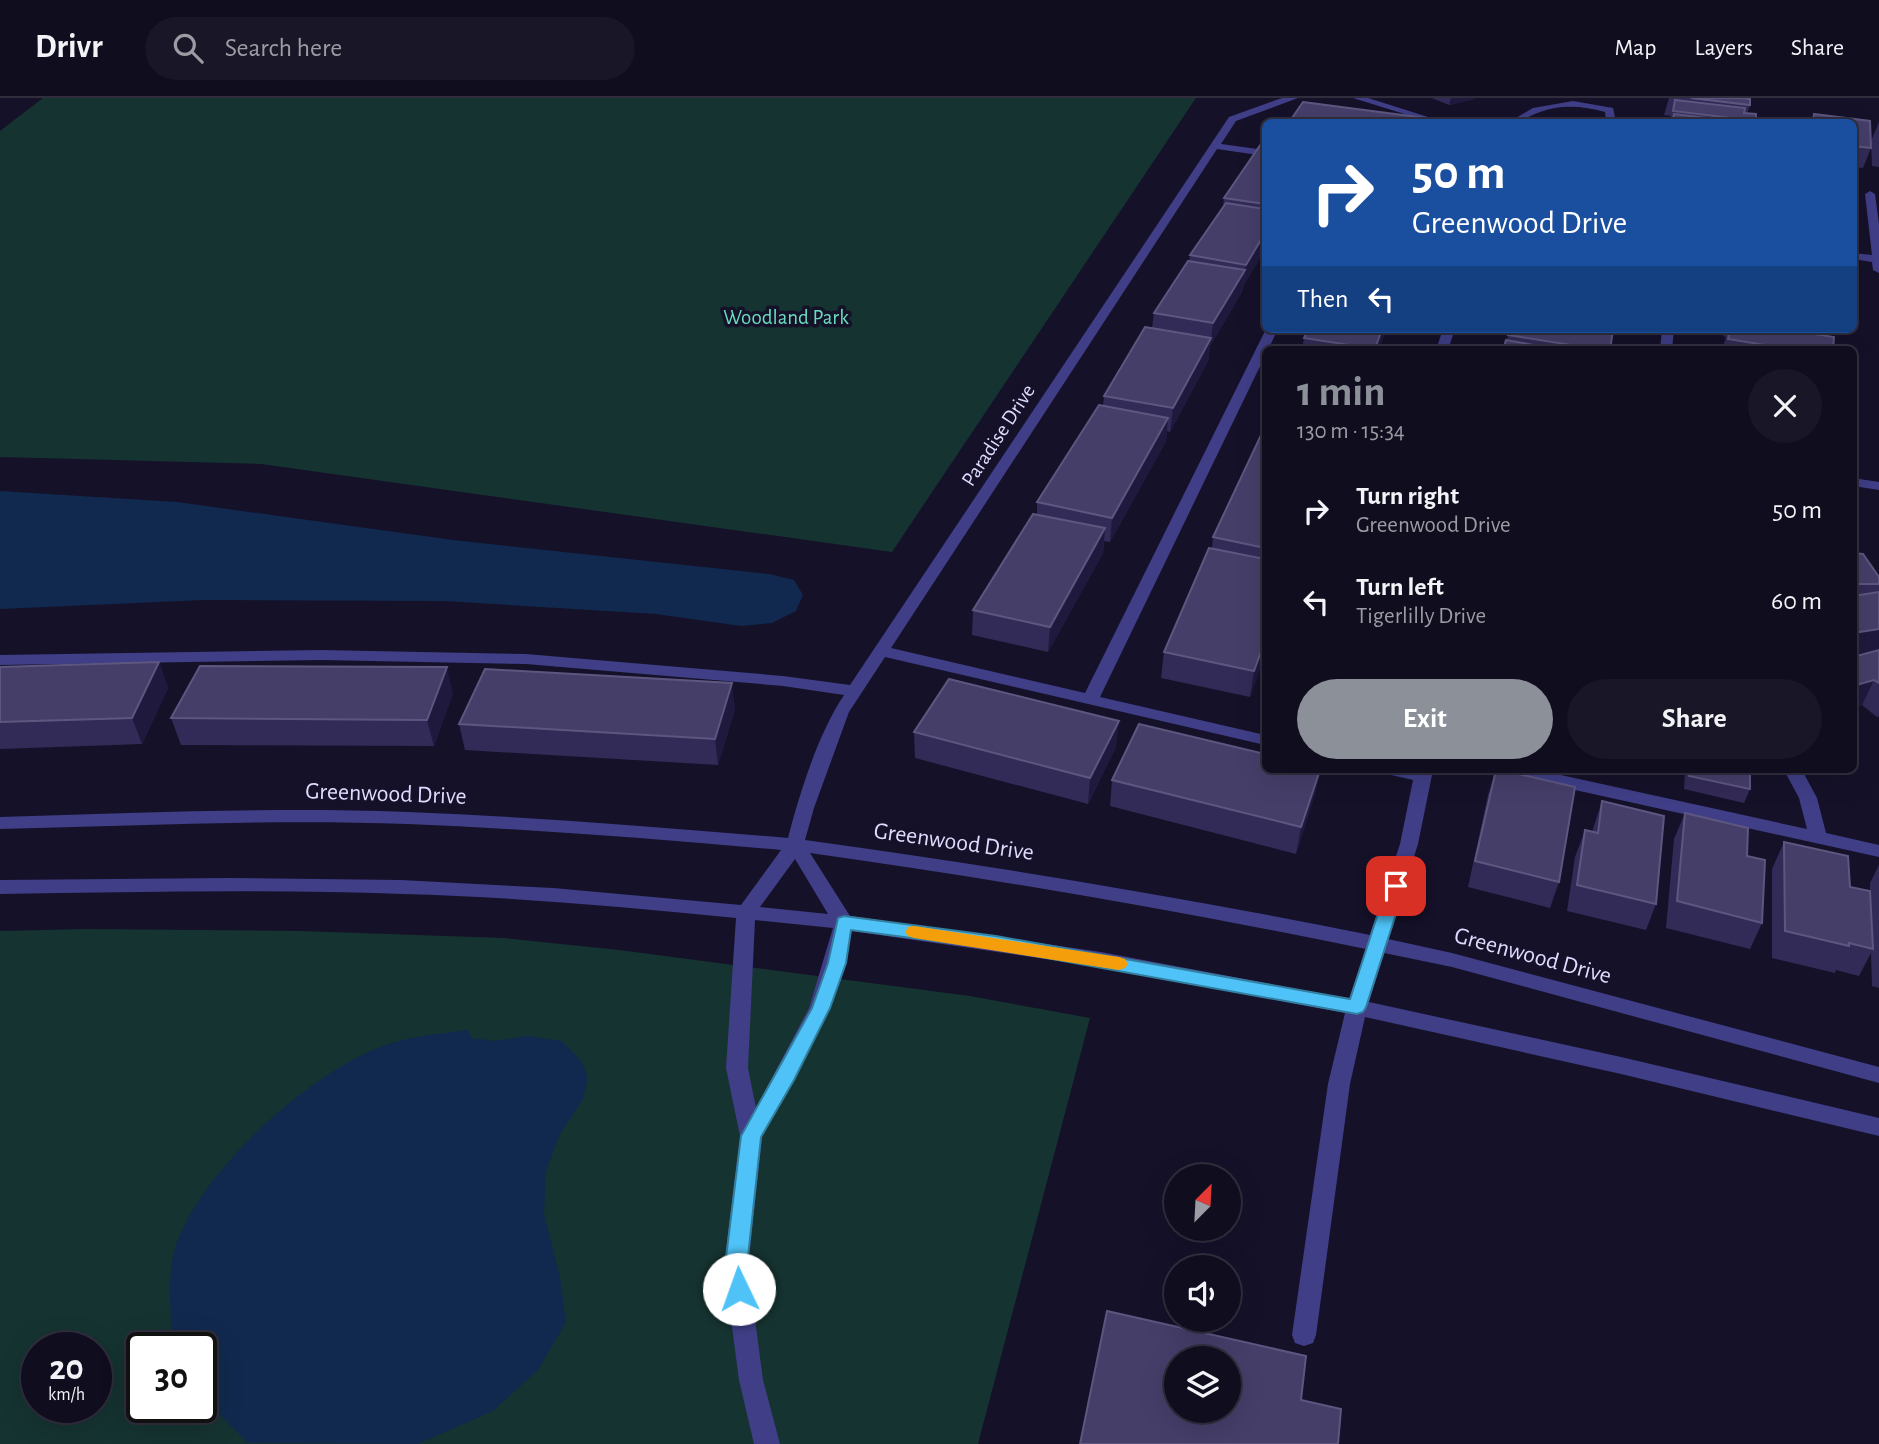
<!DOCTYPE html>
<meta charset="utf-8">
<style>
body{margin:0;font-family:"Alegreya Sans",sans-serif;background:#191628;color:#f1f3f6;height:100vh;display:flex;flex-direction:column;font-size:26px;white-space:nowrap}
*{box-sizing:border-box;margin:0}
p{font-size:23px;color:#9c9ca4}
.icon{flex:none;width:38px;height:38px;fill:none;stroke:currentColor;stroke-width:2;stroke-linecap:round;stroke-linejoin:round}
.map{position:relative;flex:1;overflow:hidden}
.details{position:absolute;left:1262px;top:248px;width:595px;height:427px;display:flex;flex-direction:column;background:#100d1f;border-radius:10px;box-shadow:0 7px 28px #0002,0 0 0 2px #302d3d}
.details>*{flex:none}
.banner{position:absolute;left:1262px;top:21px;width:595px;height:214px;border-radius:10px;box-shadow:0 7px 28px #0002,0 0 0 2px #302d3d;background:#1a4fa0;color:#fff;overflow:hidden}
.needle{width:46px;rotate:24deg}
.fabs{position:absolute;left:1164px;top:1066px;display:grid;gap:14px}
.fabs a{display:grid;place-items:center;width:77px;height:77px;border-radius:50%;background:#100d1f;box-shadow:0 7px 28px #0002,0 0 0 2px #302d3d;font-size:35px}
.speed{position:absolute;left:21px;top:1234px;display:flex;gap:14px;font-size:35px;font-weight:700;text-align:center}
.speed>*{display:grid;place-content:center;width:91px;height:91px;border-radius:50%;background:#100d1f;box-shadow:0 7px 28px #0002,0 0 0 2px #302d3d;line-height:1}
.speed small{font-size:18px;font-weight:400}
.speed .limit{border:4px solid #111;border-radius:10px;background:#fff;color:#111}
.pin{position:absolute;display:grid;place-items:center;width:60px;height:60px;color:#fff;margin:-30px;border-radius:14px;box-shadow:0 4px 10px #0006}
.me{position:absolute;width:77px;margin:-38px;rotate:357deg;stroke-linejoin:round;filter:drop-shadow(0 0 5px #0008)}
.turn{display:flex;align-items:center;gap:24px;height:147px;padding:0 35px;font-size:32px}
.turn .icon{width:91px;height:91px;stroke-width:2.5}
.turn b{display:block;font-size:49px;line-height:60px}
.then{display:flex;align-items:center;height:66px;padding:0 35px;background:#0003;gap:14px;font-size:26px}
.round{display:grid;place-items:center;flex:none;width:74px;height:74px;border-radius:37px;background:#191628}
.summary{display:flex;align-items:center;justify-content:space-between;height:119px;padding:0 35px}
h1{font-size:42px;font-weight:600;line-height:52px;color:#8c9099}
.action{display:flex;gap:14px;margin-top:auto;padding:14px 35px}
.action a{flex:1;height:80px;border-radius:42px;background:#8c9099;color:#fff;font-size:28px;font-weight:600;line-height:80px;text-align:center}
.action a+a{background:#191628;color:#f1f3f6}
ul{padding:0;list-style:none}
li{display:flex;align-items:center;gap:21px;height:91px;padding:0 35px}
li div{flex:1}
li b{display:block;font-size:26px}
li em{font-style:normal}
header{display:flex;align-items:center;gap:42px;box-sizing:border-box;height:98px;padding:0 35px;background:#100d1f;border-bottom:2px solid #302d3d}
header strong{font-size:33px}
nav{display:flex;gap:38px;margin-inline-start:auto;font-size:24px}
.search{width:490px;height:63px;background:#191628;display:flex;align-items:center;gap:18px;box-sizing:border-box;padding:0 24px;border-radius:38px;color:#9c9ca4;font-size:26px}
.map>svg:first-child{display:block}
.green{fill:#153331;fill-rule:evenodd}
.water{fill:#11294e}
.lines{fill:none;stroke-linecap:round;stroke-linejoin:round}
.minor{fill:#3f3e87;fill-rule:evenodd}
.wall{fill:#332b57}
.shaded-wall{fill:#1f193d}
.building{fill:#453e69;stroke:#5d5780;stroke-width:2;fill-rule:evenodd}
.route{fill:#4fc3f7;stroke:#337fa1;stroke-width:2}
.slow{fill:#f59e0b}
.labels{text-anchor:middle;stroke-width:7;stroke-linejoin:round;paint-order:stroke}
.far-park-label{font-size:21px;fill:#68ddbd;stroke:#151129}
.far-street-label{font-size:21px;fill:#dedbfe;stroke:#151129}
.street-label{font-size:24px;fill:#dedbfe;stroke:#151129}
</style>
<header>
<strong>Drivr</strong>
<div class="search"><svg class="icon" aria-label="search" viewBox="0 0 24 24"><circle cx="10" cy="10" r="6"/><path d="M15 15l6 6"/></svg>Search here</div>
<nav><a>Map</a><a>Layers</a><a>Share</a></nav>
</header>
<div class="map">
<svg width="1879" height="1346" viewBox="0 0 1879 1346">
<rect width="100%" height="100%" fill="#151129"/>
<g class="green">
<polygon points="43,0 1196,0 892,454 261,366 0,359 0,33"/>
<path d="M 85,831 L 301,833 L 504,840 L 619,852 L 970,898 L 1090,920 L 978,1346 L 0,1346 L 0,833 ZM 37,1250 L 96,1250 L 96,1309 L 37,1309 ZM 142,1250 L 201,1250 L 201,1309 L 142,1309 Z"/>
</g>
<g class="water">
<polygon points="0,393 177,404 453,442 769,476 794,482 803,497 796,513 772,525 741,528 656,516 444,503 204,502 0,511"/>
<path d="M 468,932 L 472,940 L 494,943 L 527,938 L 562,943 L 582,964 L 588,980 L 583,1001 L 560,1036 L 546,1073 L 544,1116 L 560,1179 L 566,1224 L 538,1272 L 493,1313 L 418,1346 L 248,1345 L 201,1298 L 201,1250 L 172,1249 C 172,1214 164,1174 179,1139 C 209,1067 303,982 375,951 C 403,939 437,936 468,932 Z"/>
</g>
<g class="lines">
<g class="minor">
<path d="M 1282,0 L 1298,0 L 1236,23 L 1221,46 L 1265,52 L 1265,58 L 1217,51 L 891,550 L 1085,595 L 1266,231 L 1278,231 L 1268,252 L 1265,252 L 1265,258 L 1100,599 L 1265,637 L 1265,647 L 885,559 L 849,614 L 814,710 L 805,742 C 996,768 1181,799 1370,837 L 1400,746 L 1413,682 L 1387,676 L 1384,672 L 1433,672 L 1418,746 L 1388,841 L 1452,855 L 1879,969 L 1879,985 L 1452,869 L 1384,855 L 1369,904 L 1621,959 L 1879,1020 L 1879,1038 L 1621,976 L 1365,919 L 1350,986 L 1316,1237 L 1313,1245 L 1304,1248 L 1295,1245 L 1292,1237 L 1328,986 L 1345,915 L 1101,869 L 852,833 L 829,910 L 805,961 L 762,1039 L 748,1168 L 763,1282 L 780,1346 L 754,1346 L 739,1282 L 724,1168 L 740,1038 L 726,970 L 736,820 C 625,809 514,799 403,796 C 269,791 134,794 0,796 L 0,782 L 229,780 L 401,782 L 553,790 L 741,807 L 781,752 C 657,741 532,731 407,726 C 271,721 136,728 0,731 L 0,719 C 136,715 272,709 408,714 C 535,719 661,729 788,740 C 800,694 818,636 844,597 L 783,588 L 526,566 L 321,562 L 0,567 L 0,557 L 321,552 L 526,556 L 783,578 L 850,587 L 1229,19 ZM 810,755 C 996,781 1181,813 1366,851 L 1350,901 L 1101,854 L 850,818 ZM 795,761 L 828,816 L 760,809 ZM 755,822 L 833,830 L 809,910 L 756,1010 L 748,970 Z"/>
<polygon points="1353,0 1368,0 1444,24 1430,24"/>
<path d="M 1573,3 L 1613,10 L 1616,24 L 1606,24 L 1605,14 C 1584,8 1560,6 1540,14 C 1528,18 1522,25 1509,24 L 1533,10 Z"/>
<polygon points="1870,93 1875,96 1879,126 1879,175 1873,172 1872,164 1853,161 1853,155 1872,157 1865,96"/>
<polygon points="1443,231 1455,231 1448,252 1436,252"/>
<polygon points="1662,231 1674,231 1672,252 1660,252"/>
<polygon points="1853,380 1879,384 1879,392 1853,388"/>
<polygon points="1503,672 1538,672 1807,731 1799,700 1784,672 1802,672 1817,700 1826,735 1879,747 1879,759 1512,678"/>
</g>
</g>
<g class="wall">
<polygon points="1432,0 1474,0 1474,1 1449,7"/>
<polygon points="1669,0 1742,0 1750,7 1747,15 1756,16 1755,24 1669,24 1671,18 1664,17"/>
<polygon points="1814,16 1870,23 1871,50 1863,70 1853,69 1853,24 1811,24"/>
<polygon points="1292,20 1448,24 1292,24"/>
<polygon points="1879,24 1879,69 1872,68 1871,43"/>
<polygon points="1265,43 1265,152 1243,188 1242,194 1210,248 1208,263 1170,334 1167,333 1166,343 1110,444 1104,443 1103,455 1048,554 972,537 973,512 1037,416 1037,404 1103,308 1104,298 1152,230 1154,215 1189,163 1190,157 1223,108 1224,100"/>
<polygon points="1308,231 1386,231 1379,252 1302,252 1304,240"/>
<polygon points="1509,231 1610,252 1503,252 1507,242"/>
<polygon points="1724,231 1825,231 1822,237 1833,252 1722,252 1726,239 1723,238"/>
<polygon points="1265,328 1265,556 1250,599 1161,580 1164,554 1212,450 1213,439 1264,335"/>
<polygon points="1853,455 1879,479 1879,618 1877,619 1862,607 1853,610"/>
<polygon points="159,564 168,590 142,646 0,651 0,569"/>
<polygon points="453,595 434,648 181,647 171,620"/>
<polygon points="735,611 718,667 465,652 459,626"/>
<polygon points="914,634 1116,649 1088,706 915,660"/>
<polygon points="1320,672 1315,696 1296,756 1110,708 1112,682"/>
<polygon points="1496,672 1559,784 1550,810 1468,789 1488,697"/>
<polygon points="1685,672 1750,672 1750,691 1744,705 1684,691"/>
<polygon points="1602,703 1656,806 1646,832 1567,813 1575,759 1585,732 1592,734"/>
<polygon points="1685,715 1747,758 1762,825 1750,851 1666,830 1674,741"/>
<polygon points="1784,744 1850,789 1870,793 1870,785 1879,767 1879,890 1872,888 1871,855 1859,878 1836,872 1835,875 1772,860 1772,771"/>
</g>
<g class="shaded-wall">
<polygon points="1451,0 1474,0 1474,1 1449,7"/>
<polygon points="1265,135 1265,152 1243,188 1246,167"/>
<polygon points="1245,172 1242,194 1210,248 1213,225"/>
<polygon points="1382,231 1386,231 1379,252 1375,252"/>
<polygon points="1211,240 1208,263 1170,334 1173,310"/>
<polygon points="1168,320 1166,343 1110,444 1112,420"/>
<polygon points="1105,430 1103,455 1048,554 1050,529"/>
<polygon points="1879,531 1879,555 1853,559 1853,535"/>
<polygon points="1265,542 1265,556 1250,599 1254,573"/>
<polygon points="159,564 168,590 142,646 132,620"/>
<polygon points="447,569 453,595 434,648 427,622"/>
<polygon points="1874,582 1862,607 1853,610 1853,588"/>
<polygon points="732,585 735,611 718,667 715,641"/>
<polygon points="1119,623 1116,649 1088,706 1090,680"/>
<polygon points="1320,672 1315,696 1296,756 1301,729"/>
</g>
<g class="building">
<polygon points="1691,0 1742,0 1750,1 1750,7"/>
<polygon points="1675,2 1745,10 1744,15 1756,16 1756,23 1673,13"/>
<polygon points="1303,4 1448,23 1448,24 1322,24 1292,20"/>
<polygon points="1674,16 1740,24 1672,24"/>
<polygon points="1814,16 1870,23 1871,50 1853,48 1853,24 1813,24"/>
<polygon points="1263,43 1265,43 1265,106 1224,100"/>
<polygon points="1226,105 1265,111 1265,135 1246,167 1190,157"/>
<polygon points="1188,163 1245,172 1213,225 1154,215"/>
<polygon points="1145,229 1211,240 1173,310 1104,298"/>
<polygon points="1308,231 1382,231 1375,251 1304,240"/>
<polygon points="1510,231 1606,231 1613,232 1610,252 1602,252 1508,237"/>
<polygon points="1730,231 1783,231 1834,239 1833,252 1795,252 1728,241"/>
<polygon points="1506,242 1562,252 1503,252"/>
<polygon points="1725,249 1746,252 1725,252"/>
<polygon points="1099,307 1168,320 1112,420 1037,404"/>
<polygon points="1262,335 1265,335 1265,450 1213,439"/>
<polygon points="1033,416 1105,430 1050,529 973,512"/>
<polygon points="1209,450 1265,461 1265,542 1254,573 1164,554"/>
<polygon points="1853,455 1863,456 1879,479 1879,486 1853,486"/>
<polygon points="1879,494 1879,531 1853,535 1853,498"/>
<polygon points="1879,552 1879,585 1874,582 1853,588 1853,559"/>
<polygon points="159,564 132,620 0,624 0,569"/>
<polygon points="200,568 447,569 427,622 171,620"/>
<polygon points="485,571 732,585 715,641 459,626"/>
<polygon points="949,581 1119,623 1090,680 914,634"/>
<polygon points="1139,626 1265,656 1265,672 1320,672 1301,729 1112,682"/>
<polygon points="1496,672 1501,672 1575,689 1559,784 1475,763"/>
<polygon points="1690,672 1750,672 1750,691 1689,678"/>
<polygon points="1602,703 1664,718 1656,806 1577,787 1585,732 1598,735"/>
<polygon points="1685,715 1748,730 1747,758 1765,762 1762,825 1677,803"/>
<polygon points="1784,744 1848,758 1850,789 1870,793 1873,851 1849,845 1849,848 1785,833"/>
<path d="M 1107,1213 L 1306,1258 L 1301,1302 L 1341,1311 L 1338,1346 L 1080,1346 ZM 1176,1260 L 1228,1260 L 1228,1312 L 1176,1312 Z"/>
</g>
<polygon class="route" points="1396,782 1405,788 1366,909 1363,914 1357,916 996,851 851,832 846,865 830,910 794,982 761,1039 747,1168 750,1191 747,1197 739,1200 731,1197 725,1168 741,1038 812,910 828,865 838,820 844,818 996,838 1350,901 1387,788"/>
<polygon class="slow" points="914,828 1119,859 1125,861 1128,866 1125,870 1119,872 914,840 908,838 905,834 908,829"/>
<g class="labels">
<g class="far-park-label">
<text x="786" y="226">Woodland Park</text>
</g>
<g class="far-street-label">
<text transform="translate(998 337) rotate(-57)" y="7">Paradise Drive</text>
</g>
<g class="street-label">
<text transform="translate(386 695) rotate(2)" y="8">Greenwood Drive</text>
<text transform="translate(954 743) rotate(8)" y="8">Greenwood Drive</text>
<text transform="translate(1533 857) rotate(15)" y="8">Greenwood Drive</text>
</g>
</g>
</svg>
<div class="fabs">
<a><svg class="needle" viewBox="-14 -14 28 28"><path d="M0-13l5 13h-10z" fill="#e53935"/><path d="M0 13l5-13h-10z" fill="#9c9ca4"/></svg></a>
<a><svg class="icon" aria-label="sound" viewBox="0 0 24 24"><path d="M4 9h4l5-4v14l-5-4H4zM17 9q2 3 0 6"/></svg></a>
<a><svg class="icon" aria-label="layers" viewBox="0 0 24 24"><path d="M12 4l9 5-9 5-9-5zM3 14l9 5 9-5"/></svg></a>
</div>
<div class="speed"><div>20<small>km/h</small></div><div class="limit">30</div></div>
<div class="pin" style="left:1396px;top:788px;background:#d93025"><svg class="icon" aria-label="arrive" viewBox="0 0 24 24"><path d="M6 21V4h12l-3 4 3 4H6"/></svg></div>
<svg class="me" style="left:739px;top:1191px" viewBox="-20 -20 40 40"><circle r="19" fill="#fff"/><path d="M0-13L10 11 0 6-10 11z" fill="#4fc3f7"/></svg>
<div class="banner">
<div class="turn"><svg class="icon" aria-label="right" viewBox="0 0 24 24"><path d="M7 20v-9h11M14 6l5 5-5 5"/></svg><div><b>50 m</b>Greenwood Drive</div></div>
<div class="then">Then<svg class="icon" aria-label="left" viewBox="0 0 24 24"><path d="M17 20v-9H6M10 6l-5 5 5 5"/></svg></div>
</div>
<section class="details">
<div class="summary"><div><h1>1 min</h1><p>130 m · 15:34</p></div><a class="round"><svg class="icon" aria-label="close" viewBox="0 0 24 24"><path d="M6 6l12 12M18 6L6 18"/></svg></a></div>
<ul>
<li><svg class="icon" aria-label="right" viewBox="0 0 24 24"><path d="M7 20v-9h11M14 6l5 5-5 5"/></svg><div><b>Turn right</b><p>Greenwood Drive</p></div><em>50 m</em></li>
<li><svg class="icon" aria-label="left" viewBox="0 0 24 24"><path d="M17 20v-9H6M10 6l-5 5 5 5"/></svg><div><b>Turn left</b><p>Tigerlilly Drive</p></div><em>60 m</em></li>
</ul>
<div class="action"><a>Exit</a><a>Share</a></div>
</section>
</div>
